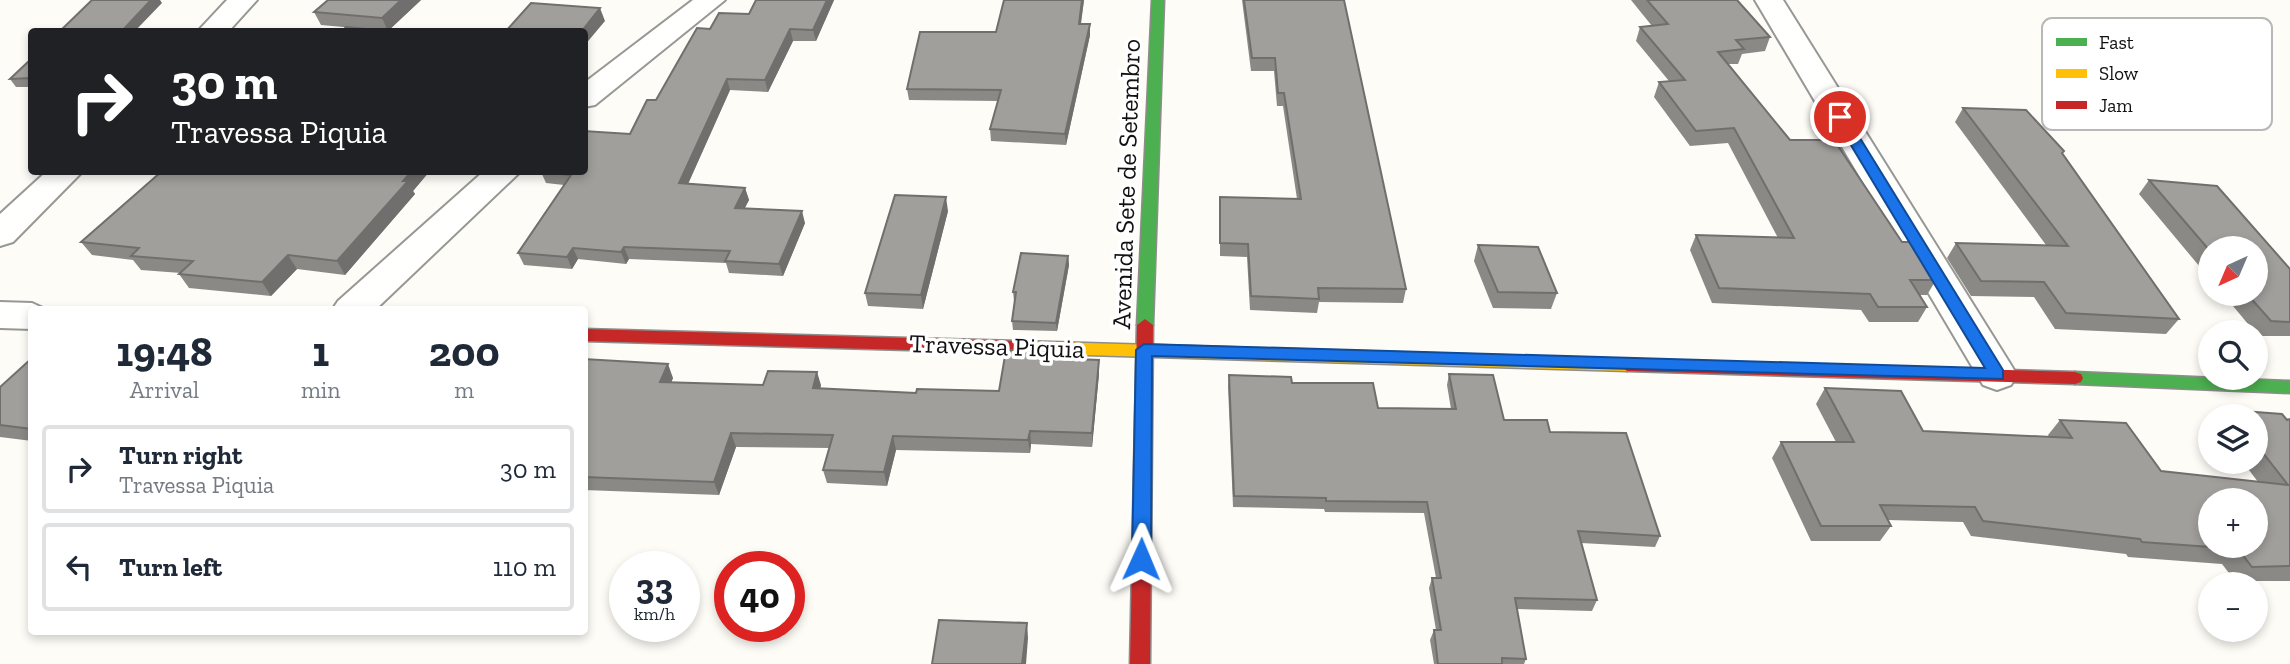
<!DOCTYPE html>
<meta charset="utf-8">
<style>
body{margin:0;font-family:"Zilla Slab",serif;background:#f6f6f7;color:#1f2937;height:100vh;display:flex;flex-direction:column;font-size:26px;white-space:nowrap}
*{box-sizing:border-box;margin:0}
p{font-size:23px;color:#747a83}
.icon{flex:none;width:38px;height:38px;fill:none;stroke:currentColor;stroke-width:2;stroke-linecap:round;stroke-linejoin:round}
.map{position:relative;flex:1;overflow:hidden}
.drawer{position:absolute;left:28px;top:306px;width:560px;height:329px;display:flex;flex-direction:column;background:#fff;border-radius:7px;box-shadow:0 4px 10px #0003}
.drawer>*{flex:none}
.guide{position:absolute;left:28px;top:28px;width:560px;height:147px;border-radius:7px;box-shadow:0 4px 10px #0003;background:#202124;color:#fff;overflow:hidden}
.needle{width:46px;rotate:224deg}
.controls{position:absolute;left:2198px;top:236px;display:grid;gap:14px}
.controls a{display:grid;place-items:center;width:70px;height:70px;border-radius:50%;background:#fff;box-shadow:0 4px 10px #0003;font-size:35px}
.speed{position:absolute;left:609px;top:551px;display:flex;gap:14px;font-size:35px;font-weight:700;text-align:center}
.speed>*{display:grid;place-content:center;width:91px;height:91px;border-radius:50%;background:#fff;box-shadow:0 4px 10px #0003;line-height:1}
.speed small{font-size:18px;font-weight:400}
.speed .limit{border:10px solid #d22;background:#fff;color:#111}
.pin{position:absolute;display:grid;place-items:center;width:60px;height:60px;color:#fff;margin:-30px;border:4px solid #fff;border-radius:50%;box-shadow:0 2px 7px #0007}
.me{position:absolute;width:77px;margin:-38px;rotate:1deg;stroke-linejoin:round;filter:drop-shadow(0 0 5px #0008)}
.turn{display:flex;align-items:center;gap:24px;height:147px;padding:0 28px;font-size:32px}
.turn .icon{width:91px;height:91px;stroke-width:2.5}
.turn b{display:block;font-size:49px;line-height:60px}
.eta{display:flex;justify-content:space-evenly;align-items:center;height:119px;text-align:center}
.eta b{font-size:42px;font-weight:700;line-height:49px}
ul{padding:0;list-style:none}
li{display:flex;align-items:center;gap:21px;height:88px;margin:0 14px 10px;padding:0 14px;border:4px solid #e0e1e3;border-radius:7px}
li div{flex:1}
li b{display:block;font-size:26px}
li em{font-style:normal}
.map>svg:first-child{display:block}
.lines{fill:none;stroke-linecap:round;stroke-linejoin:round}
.street-casing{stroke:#979795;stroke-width:4}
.fast-casing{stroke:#8e8d8b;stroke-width:3}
.slow-casing{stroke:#8e8d8b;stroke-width:3}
.jam-casing{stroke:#8e8d8b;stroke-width:3}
.street{fill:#fffffe;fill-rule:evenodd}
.fast{fill:#4caf50;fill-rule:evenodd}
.slow{fill:#ffc107;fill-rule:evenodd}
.jam{fill:#c62828;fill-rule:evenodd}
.wall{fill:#8a8986}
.shaded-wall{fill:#716f6d}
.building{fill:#a19f9c;stroke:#716f6d;stroke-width:2;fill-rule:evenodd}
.route{fill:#1a73e8;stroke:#114b97;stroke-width:2}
.labels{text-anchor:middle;stroke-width:7;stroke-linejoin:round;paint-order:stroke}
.street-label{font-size:26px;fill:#111;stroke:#fff}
.key{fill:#fff;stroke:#b8b8b8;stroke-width:2}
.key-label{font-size:19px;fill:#111}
</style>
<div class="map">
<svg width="2290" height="664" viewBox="0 0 2290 664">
<rect width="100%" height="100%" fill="#fdfcf7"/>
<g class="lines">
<g class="street-casing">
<g id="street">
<polygon points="227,0 257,0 228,32 197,32"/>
<polygon points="693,0 725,0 595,105 584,107 584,83"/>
<polygon points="1755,0 1783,0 2011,365 2017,375 2011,385 1997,390 1983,385"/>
<polygon points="46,172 82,172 13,242 0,246 0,214"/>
<polygon points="483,172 520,172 375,310 332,310 338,301"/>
<polygon points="0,302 32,303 47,310 32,310 32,329 0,328"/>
</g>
</g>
<g class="fast-casing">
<g id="fast">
<polygon points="1152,0 1164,0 1153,325 1145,331 1137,325"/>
<polygon points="2075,372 2290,381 2290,393 2075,384 2069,382 2067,378 2069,374"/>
</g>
</g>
<g class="slow-casing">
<polygon id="slow" points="1018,341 1627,359 1635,365 1627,371 1018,353 1010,347"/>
</g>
<g class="jam-casing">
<g id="jam">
<polygon points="1145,319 1153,325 1150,664 1130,664 1137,325"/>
<polygon points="584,329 1018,341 1026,347 1018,353 584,341"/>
<polygon points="1627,359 2075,372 2081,374 2083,378 2081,382 2075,384 1627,371 1619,365"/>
</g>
</g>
<use href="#street" class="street"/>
<use href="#fast" class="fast"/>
<use href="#slow" class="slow"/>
<use href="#jam" class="jam"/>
</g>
<g class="wall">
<polygon points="328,0 421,0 388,31 321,25 314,12"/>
<polygon points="756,0 834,0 816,41 793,41 768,92 730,90 688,184 745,188 749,200 744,208 805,223 783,276 729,273 726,263 629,259 626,264 578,259 572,269 524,265 518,253 564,185 546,183 541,172 630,134 710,29 749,14"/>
<polygon points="1004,0 1084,0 1081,24 1090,24 1090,35 1066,145 991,141 990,129 998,101 909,100 907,89 996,32"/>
<polygon points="1242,0 1344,0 1406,289 1403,303 1319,302 1317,313 1250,310 1247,257 1220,256 1220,197 1297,199 1283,106 1277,106 1274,71 1251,71"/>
<polygon points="1631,0 1737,0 1770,37 1765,51 1742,54 1738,64 1728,64 1790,140 1902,242 1936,280 1927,295 1920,295 1927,307 1918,322 1869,322 1861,310 1712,303 1690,250 1696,235 1778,238 1728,143 1690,146 1654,97 1659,82 1669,81 1636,41 1640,27 1652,26"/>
<polygon points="32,58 32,87 16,87 10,79"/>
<polygon points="1963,108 2063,154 2179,319 2166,334 2055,329 2034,297 1971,296 1947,258 1956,243 2046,245 1955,122"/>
<polygon points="161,172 429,172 413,191 415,194 345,275 297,269 271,296 189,288 179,274 181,273 141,270 133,260 92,255 81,242"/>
<polygon points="2149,180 2290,269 2290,336 2258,336 2223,294 2256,294 2210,248 2210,279 2139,194"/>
<polygon points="948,211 923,309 868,306 865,293"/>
<polygon points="1478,245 1557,293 1551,309 1493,308 1474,261"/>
<polygon points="1068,256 1069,265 1057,331 1013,330 1012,321 1015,301 1014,301 1013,292"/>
<polygon points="32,358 32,441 0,437 0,387"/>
<polygon points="1050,358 1099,360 1099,374 1092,447 1031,444 1030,453 896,450 887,486 827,483 823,470 830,448 736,447 719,495 584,490 584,359 673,378 671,383 763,385 821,385 820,389 916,393 999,391"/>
<polygon points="1449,374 1504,420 1550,432 1660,536 1655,547 1581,543 1597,600 1592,611 1517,609 1526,659 1524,664 1434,664 1430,640 1434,630 1436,630 1429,588 1432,578 1436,578 1424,513 1325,512 1324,509 1233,507 1228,386 1229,375 1292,383 1378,408 1451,409 1447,385"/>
<polygon points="1825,388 1923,431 2049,437 2048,435 2060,420 2161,471 2258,482 2243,462 2256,462 2256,416 2222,416 2228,410 2290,419 2290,581 2235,581 2222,564 2128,557 2126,554 1971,536 1963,522 1888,520 1891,526 1880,541 1811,541 1772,458 1781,442 1836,442 1816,404"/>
</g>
<g class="shaded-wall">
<polygon points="151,0 160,0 162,3 134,32 121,32"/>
<polygon points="401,0 421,0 388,31 382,18"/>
<polygon points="827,0 834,0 816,41 813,30"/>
<polygon points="1082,0 1084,0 1079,35 1079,24"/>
<polygon points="600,8 605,21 584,46 584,32 581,32"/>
<polygon points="1090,24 1090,35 1066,145 1065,134"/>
<polygon points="790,29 793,41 768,92 765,80"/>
<polygon points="727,79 730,90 683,195 679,183"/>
<polygon points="411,172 429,172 413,191 415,194 345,275 337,261"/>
<polygon points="745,188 749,200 739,220 735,208"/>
<polygon points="946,197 948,211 923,309 921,295"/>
<polygon points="802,211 805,223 783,276 779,264"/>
<polygon points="624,247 629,259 626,264 621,252"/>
<polygon points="573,248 578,259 572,269 567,257"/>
<polygon points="288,255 297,269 271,296 262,282"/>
<polygon points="1068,256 1069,265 1057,331 1056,323"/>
<polygon points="1099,360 1099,374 1092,447 1092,433"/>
<polygon points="668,364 673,378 665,396 660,382"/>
<polygon points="817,372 821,385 816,402 813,388"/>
<polygon points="1030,431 1031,444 1030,453 1028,440"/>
<polygon points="731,433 736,447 719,495 714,482"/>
<polygon points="893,436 896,450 887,486 884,472"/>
<polygon points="1027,623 1028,638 1026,664 1022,664"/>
</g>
<g class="building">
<polygon points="92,0 151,0 121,32 59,32"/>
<polygon points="328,0 401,0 382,18 314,12"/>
<polygon points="756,0 827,0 813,30 790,29 765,80 727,79 679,183 745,188 735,208 802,211 779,264 725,261 730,251 624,247 621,252 573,248 567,257 518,253 571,175 541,172 584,172 584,131 630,134 647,100 656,100 697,28 710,29 719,13 749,14"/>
<polygon points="1004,0 1082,0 1079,24 1090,24 1065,134 990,129 1001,90 907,89 920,32 996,32"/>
<polygon points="1244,0 1344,0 1406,289 1318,288 1319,299 1251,296 1248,244 1220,243 1220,197 1301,199 1284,93 1278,93 1275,58 1252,58"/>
<polygon points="1647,0 1737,0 1770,37 1736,40 1744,49 1718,52 1790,140 1834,140 1902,242 1913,242 1936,280 1910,280 1927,307 1878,307 1870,294 1719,288 1696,235 1794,238 1734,128 1696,131 1659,82 1685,80 1640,27 1668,24"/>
<polygon points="531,3 600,8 581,32 505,32"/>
<polygon points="346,27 395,32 341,32"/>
<polygon points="32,58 32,78 10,79"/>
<polygon points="1963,108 2026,110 2064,151 2062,153 2179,319 2066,313 2044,282 1981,281 1956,243 2068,246"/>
<polygon points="161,172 411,172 403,181 408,181 337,261 288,255 262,282 179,274 193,261 131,256 139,248 81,242"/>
<polygon points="2149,180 2217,186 2290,269 2290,322 2271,321 2247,294 2256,294 2256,248 2210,248 2210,251"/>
<polygon points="895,195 946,197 921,295 865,293"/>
<polygon points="1478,245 1538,247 1557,293 1498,292"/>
<polygon points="1021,253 1068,256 1056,323 1012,321 1016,292 1013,292"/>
<polygon points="1006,350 1050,351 1048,358 1099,360 1092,433 1030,431 1028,440 893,436 884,472 823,470 833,435 731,433 714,482 584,477 584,359 668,364 660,382 763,385 768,371 817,372 813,388 916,393 917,389 999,391"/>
<polygon points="32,358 32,429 0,425 0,387"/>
<polygon points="1449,374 1493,375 1504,420 1547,420 1550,432 1626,433 1660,536 1578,531 1597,600 1515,598 1526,659 1502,658 1502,664 1438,664 1434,630 1441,630 1432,578 1441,578 1427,502 1326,501 1326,498 1234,496 1229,375 1291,377 1292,383 1373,383 1378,408 1456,409"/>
<path d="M 1825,388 L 1901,391 L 1923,431 L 2072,438 L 2060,420 L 2126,423 L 2161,471 L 2288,485 L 2256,444 L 2256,416 L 2234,416 L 2228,410 L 2282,414 L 2287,420 L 2290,419 L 2290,566 L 2252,567 L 2238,549 L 2142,542 L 2140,539 L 1983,521 L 1975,507 L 1880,505 L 1891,526 L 1821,526 L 1781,442 L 1854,442 ZM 2210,500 L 2256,500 L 2256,546 L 2210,546 Z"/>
<polygon points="939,620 1027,623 1022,664 932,664"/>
</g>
<polygon class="route" points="1840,113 1847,117 2003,370 2003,379 1152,356 1151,559 1148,565 1135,565 1132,559 1136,350 1144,344 1985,368 1834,117"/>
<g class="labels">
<g class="street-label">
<text transform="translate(1126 184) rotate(-88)" y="9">Avenida Sete de Setembro</text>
<text transform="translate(997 346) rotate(2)" y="9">Travessa Piquia</text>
</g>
</g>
<rect x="2042" y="18" width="230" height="112" rx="10" class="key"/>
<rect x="2056" y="38" width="31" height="8" fill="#4caf50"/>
<rect x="2056" y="69" width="31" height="9" fill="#ffc107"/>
<rect x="2056" y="101" width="31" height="8" fill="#c62828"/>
<g class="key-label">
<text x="2099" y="49">Fast</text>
<text x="2099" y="80">Slow</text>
<text x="2099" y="112">Jam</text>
</g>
</svg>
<div class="controls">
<a><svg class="needle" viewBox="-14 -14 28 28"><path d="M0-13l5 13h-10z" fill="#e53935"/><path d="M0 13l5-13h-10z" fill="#747a83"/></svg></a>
<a><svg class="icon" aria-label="search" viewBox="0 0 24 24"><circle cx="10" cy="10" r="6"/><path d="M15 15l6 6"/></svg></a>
<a><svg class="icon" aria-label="layers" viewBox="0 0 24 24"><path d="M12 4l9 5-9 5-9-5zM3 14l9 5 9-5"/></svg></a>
<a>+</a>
<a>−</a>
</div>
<div class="speed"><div>33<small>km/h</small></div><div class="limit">40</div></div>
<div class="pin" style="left:1840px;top:117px;background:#d93025"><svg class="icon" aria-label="arrive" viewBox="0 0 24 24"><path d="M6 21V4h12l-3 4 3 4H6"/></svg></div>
<svg class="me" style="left:1141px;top:559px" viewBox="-20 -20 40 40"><path d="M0-17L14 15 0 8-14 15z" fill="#1a73e8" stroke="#fff" stroke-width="4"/></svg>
<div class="guide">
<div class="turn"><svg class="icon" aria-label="right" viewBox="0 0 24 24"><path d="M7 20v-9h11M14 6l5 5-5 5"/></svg><div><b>30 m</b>Travessa Piquia</div></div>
</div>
<section class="drawer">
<div class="eta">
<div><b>19:48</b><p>Arrival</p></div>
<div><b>1</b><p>min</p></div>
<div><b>200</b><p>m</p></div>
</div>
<ul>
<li><svg class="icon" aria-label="right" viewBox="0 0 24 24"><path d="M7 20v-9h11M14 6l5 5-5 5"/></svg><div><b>Turn right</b><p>Travessa Piquia</p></div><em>30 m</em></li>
<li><svg class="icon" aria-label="left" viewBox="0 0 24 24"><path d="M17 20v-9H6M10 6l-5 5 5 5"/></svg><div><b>Turn left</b></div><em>110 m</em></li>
</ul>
</section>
</div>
